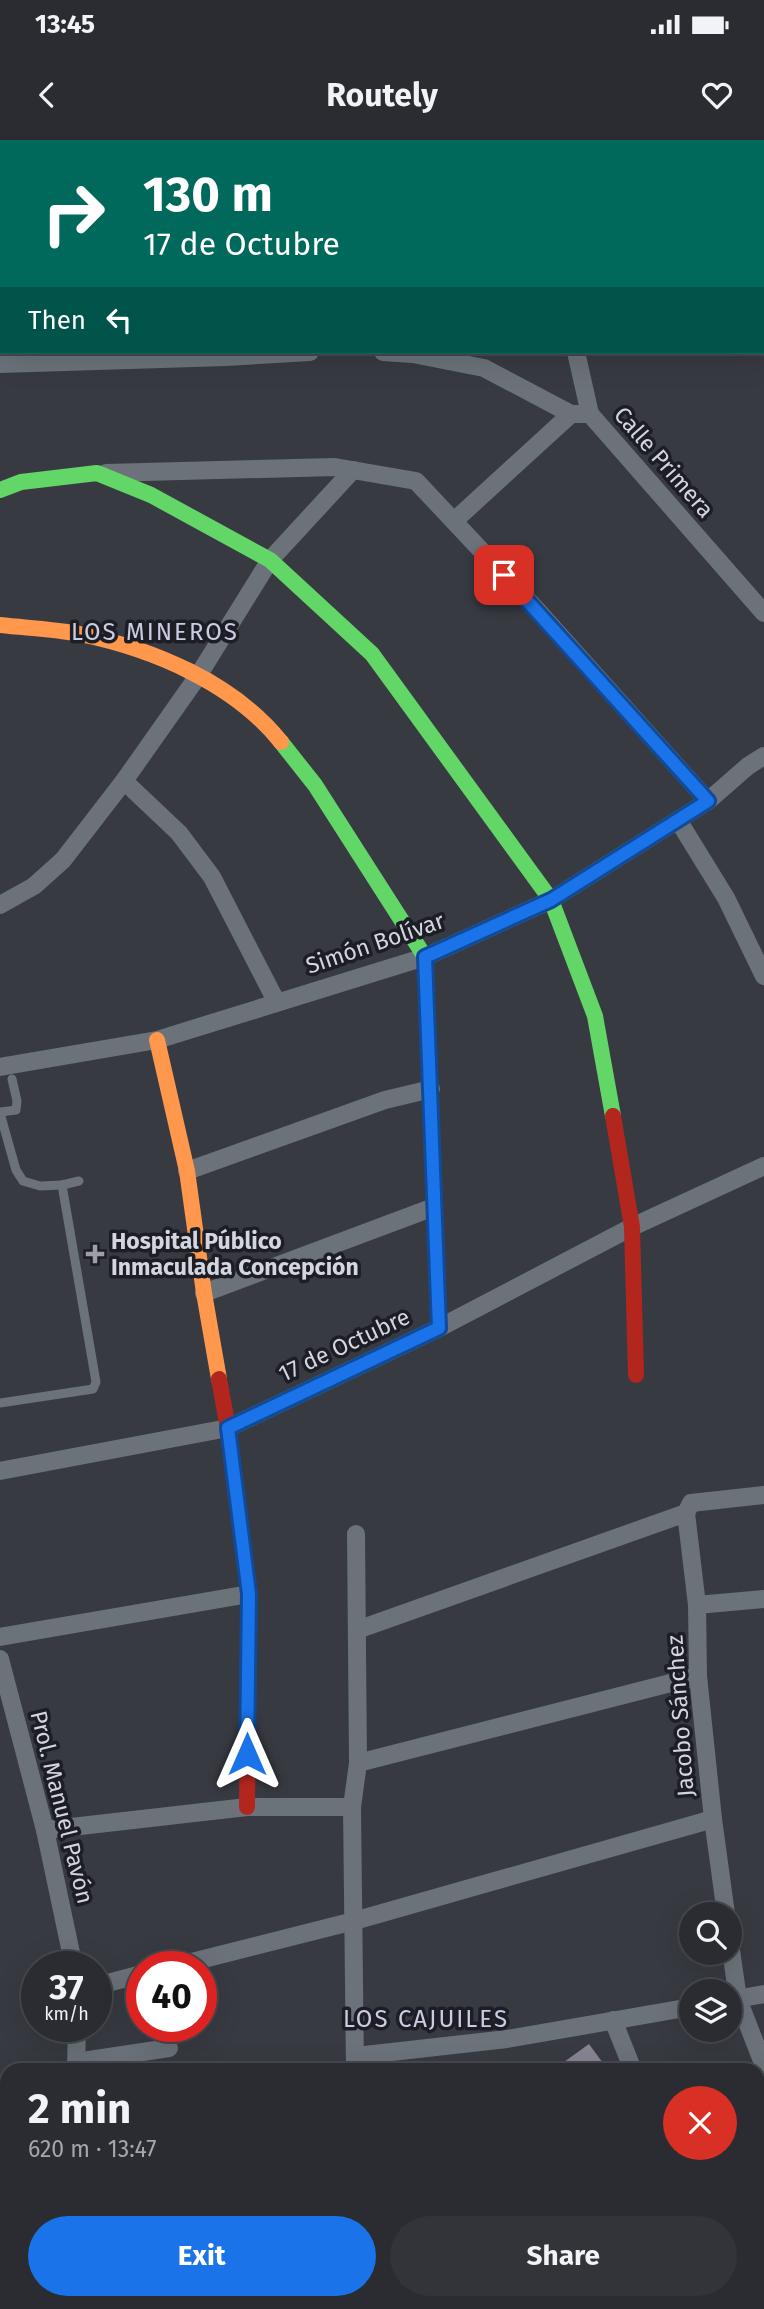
<!DOCTYPE html>
<meta charset="utf-8">
<style>
body{margin:0;font-family:"Fira Sans",sans-serif;background:#32343a;color:#f1f3f6;height:100vh;display:flex;flex-direction:column;font-size:26px;white-space:nowrap}
*{box-sizing:border-box;margin:0}
p{font-size:23px;color:#a5a7ac}
.icon{flex:none;width:38px;height:38px;fill:none;stroke:currentColor;stroke-width:2;stroke-linecap:round;stroke-linejoin:round}
.map{position:relative;flex:1;overflow:hidden}
.drawer{position:absolute;left:0px;top:1923px;width:765px;height:247px;display:flex;flex-direction:column;background:#2a2c32;border-radius:21px 21px 0 0;box-shadow:0 7px 28px #0002,0 0 0 2px #46484d}
.drawer>*{flex:none}
.guide{position:absolute;left:0px;top:0px;width:765px;height:214px;box-shadow:0 7px 28px #0002,0 0 0 2px #46484d;background:#00695c;color:#fff;overflow:hidden}
.tools{position:absolute;left:679px;top:1762px;display:grid;gap:14px}
.tools a{display:grid;place-items:center;width:63px;height:63px;border-radius:50%;background:#2a2c32;box-shadow:0 7px 28px #0002,0 0 0 2px #46484d;font-size:35px}
.speed{position:absolute;left:21px;top:1811px;display:flex;gap:14px;font-size:35px;font-weight:700;text-align:center}
.speed>*{display:grid;place-content:center;width:91px;height:91px;border-radius:50%;background:#2a2c32;box-shadow:0 7px 28px #0002,0 0 0 2px #46484d;line-height:1}
.speed small{font-size:18px;font-weight:400}
.speed .limit{border:10px solid #d22;background:#fff;color:#111}
.pin{position:absolute;display:grid;place-items:center;width:60px;height:60px;color:#fff;margin:-30px;border-radius:14px;box-shadow:0 4px 10px #0006}
.me{position:absolute;width:77px;margin:-38px;rotate:0deg;stroke-linejoin:round;filter:drop-shadow(0 0 5px #0008)}
.turn{display:flex;align-items:center;gap:24px;height:147px;padding:0 28px;font-size:32px}
.turn .icon{width:91px;height:91px;stroke-width:2.5}
.turn b{display:block;font-size:49px;line-height:60px}
.then{display:flex;align-items:center;height:66px;padding:0 28px;background:#0003;gap:14px;font-size:26px}
.round{display:grid;place-items:center;flex:none;width:74px;height:74px;border-radius:37px;background:#32343a}
.overview{display:flex;align-items:center;justify-content:space-between;height:119px;padding:0 28px}
h1{font-size:42px;font-weight:700;line-height:52px}
.primary-button{display:flex;gap:14px;margin-top:auto;padding:14px 28px}
.primary-button a{flex:1;height:80px;border-radius:42px;background:#1a73e8;color:#fff;font-size:28px;font-weight:700;line-height:80px;text-align:center}
.primary-button a+a{background:#32343a;color:#f1f3f6}
.status{display:flex;justify-content:space-between;align-items:center;height:49px;padding:0 35px;background:#2a2c32;direction:ltr}
.status svg{height:19px;fill:currentColor}
header{display:flex;justify-content:space-between;align-items:center;height:91px;padding:0 28px;background:#2a2c32;font-size:32px;font-weight:700}
.map>svg:first-child{display:block}
.building{fill:#888391}
.lines{fill:none;stroke-linecap:round;stroke-linejoin:round}
.lane{stroke:#6b7279;stroke-width:9}
.street{stroke:#6b7279;stroke-width:18}
.fast{stroke:#63d668;stroke-width:16}
.slow{stroke:#ff974d;stroke-width:16}
.jam{stroke:#b3261e;stroke-width:16}
.route-casing{stroke:#114b97;stroke-width:18}
.route{stroke:#1a73e8;stroke-width:12}
.poi-dot{fill:#9d9fa8;stroke:#1d1e25;stroke-width:2.5}
.labels{text-anchor:middle;stroke-width:7;stroke-linejoin:round;paint-order:stroke}
.street-label{font-size:23px;fill:#d3d5df;stroke:#1d1e25}
.poi-label{font-size:23px;font-weight:bold;fill:#d3d5df;stroke:#1d1e25;text-anchor:start}
.neighbourhood-label{font-size:24px;letter-spacing:2px;fill:#cacde1;stroke:#1d1e25}
</style>
<div class="status"><b>13:45</b><svg viewBox="0 0 49 12"><path d="M0 12V9h3v3zM5 12V6h3v6zM10 12V3h3v9zM15 12V0h3v12zM26 1h20v11H26zM47 4h2v5h-2z"/></svg></div>
<header><svg class="icon" aria-label="back" viewBox="0 0 24 24"><path d="M15 5l-7 7 7 7"/></svg>Routely<svg class="icon" aria-label="heart" viewBox="0 0 24 24"><path d="M12 20l-8-8c-3-5 5-10 8-4 3-6 11-1 8 4z"/></svg></header>
<div class="map">
<svg width="764" height="2169" viewBox="0 0 764 2169">
<rect width="100%" height="100%" fill="#383a42"/>
<polygon class="building" points="589,1904 608,1930 570,1930 564,1922"/>
<g class="lines">
<g class="lane">
<polyline points="0,972 16,970 17,961 12,939"/>
<polyline points="0,973 16,1030 23,1041 40,1046 62,1045 96,1242 93,1249 0,1263"/>
<polyline points="62,1045 79,1041"/>
<polyline points="0,1953 7,1950"/>
</g>
<g class="street">
<polyline points="65,0 65,2"/>
<polyline points="202,0 202,2"/>
<polyline points="585,2 585,0"/>
<polyline points="763,51 764,51"/>
<polyline points="0,82 2,82"/>
<polyline points="383,212 413,214 484,228 571,274 590,274 764,473"/>
<polyline points="576,212 590,274"/>
<polyline points="0,224 226,217 310,212"/>
<polyline points="106,333 335,327 416,341 538,471 708,661"/>
<polyline points="454,381 571,274"/>
<polyline points="124,641 179,693 212,737 276,861"/>
<polyline points="678,680 726,758 764,836"/>
<polyline points="0,765 34,746 63,720 124,641 198,536 270,420 353,330"/>
<polyline points="0,927 157,900 425,817 551,760 708,661 748,626 764,616"/>
<polyline points="187,1031 385,960 431,949"/>
<polyline points="204,1153 434,1067"/>
<polyline points="0,1331 228,1288 439,1188 632,1087 764,1026"/>
<polyline points="686,1373 697,1465 698,1536 713,1679 726,1774"/>
<polyline points="697,1465 764,1459"/>
<polyline points="357,1490 686,1373 691,1363 764,1355"/>
<polyline points="0,1497 249,1454"/>
<polyline points="0,1519 45,1690 74,1827"/>
<polyline points="358,1623 698,1536"/>
<polyline points="45,1690 247,1667 352,1667"/>
<polyline points="730,1803 738,1859 764,1926"/>
<polyline points="172,1827 354,1781 713,1679"/>
<polyline points="96,1846 142,1834"/>
<polyline points="730,1860 764,1854"/>
<polyline points="613,1880 633,1930"/>
<polyline points="356,1916 507,1899 691,1867"/>
<polyline points="76,1922 169,1908"/>
<polyline points="76,1930 77,1886"/>
<polyline points="355,1930 352,1667 358,1623 356,1394"/>
<polyline points="129,2163 144,2169"/>
<polyline points="371,2163 409,2166 444,2163"/>
<polyline points="752,2163 755,2169"/>
</g>
<g class="fast">
<polyline points="0,350 21,342 97,333 151,355 270,420 372,514 551,760 595,876 613,976"/>
<polyline points="281,602 315,645 425,817 439,1188"/>
<polyline points="0,2143 7,2156"/>
</g>
<g class="slow">
<path d="M 0,485 C 26,488 54,489 80,494 C 153,509 234,543 281,602"/>
<polyline points="157,900 187,1031 204,1153 219,1239"/>
</g>
<g class="jam">
<polyline points="613,976 632,1087 636,1235"/>
<polyline points="219,1239 228,1288 249,1454 247,1667"/>
</g>
</g>
<g class="lines">
<g class="route-casing">
<polyline id="route" points="247,1614 249,1454 228,1288 439,1188 425,817 551,760 708,661 504,435"/>
</g>
<use href="#route" class="route"/>
</g>
<path class="poi-dot" d="M91.5 1103.5h7v7h7v7h-7v7h-7v-7h-7v-7h7z"/>
<g class="labels">
<g class="street-label">
<text transform="translate(664 322) rotate(49)" y="8">Calle Primera</text>
<text transform="translate(375 803) rotate(-19)" y="8">Simón Bolívar</text>
<text transform="translate(344 1205) rotate(-25)" y="8">17 de Octubre</text>
<text transform="translate(680 1576) rotate(-94)" y="8">Jacobo Sánchez</text>
<text transform="translate(62 1667) rotate(76)" y="8">Prol. Manuel Pavón</text>
</g>
<g class="poi-label">
<text x="111" y="1109">Hospital Público<tspan x="111" dy="26">Inmaculada Concepción</tspan></text>
</g>
<g class="neighbourhood-label">
<text x="155" y="500">LOS MINEROS</text>
<text x="426" y="1887">LOS CAJUILES</text>
</g>
</g>
</svg>
<div class="tools">
<a><svg class="icon" aria-label="search" viewBox="0 0 24 24"><circle cx="10" cy="10" r="6"/><path d="M15 15l6 6"/></svg></a>
<a><svg class="icon" aria-label="layers" viewBox="0 0 24 24"><path d="M12 4l9 5-9 5-9-5zM3 14l9 5 9-5"/></svg></a>
</div>
<div class="speed"><div>37<small>km/h</small></div><div class="limit">40</div></div>
<div class="pin" style="left:504px;top:435px;background:#d93025"><svg class="icon" aria-label="arrive" viewBox="0 0 24 24"><path d="M6 21V4h12l-3 4 3 4H6"/></svg></div>
<svg class="me" style="left:247px;top:1614px" viewBox="-20 -20 40 40"><path d="M0-17L14 15 0 8-14 15z" fill="#1a73e8" stroke="#fff" stroke-width="4"/></svg>
<div class="guide">
<div class="turn"><svg class="icon" aria-label="right" viewBox="0 0 24 24"><path d="M7 20v-9h11M14 6l5 5-5 5"/></svg><div><b>130 m</b>17 de Octubre</div></div>
<div class="then">Then<svg class="icon" aria-label="left" viewBox="0 0 24 24"><path d="M17 20v-9H6M10 6l-5 5 5 5"/></svg></div>
</div>
<section class="drawer">
<div class="overview"><div><h1>2 min</h1><p>620 m · 13:47</p></div><a class="round" style="background:#d93025;color:#fff"><svg class="icon" aria-label="close" viewBox="0 0 24 24"><path d="M6 6l12 12M18 6L6 18"/></svg></a></div>
<div class="primary-button"><a>Exit</a><a>Share</a></div>
</section>
</div>
